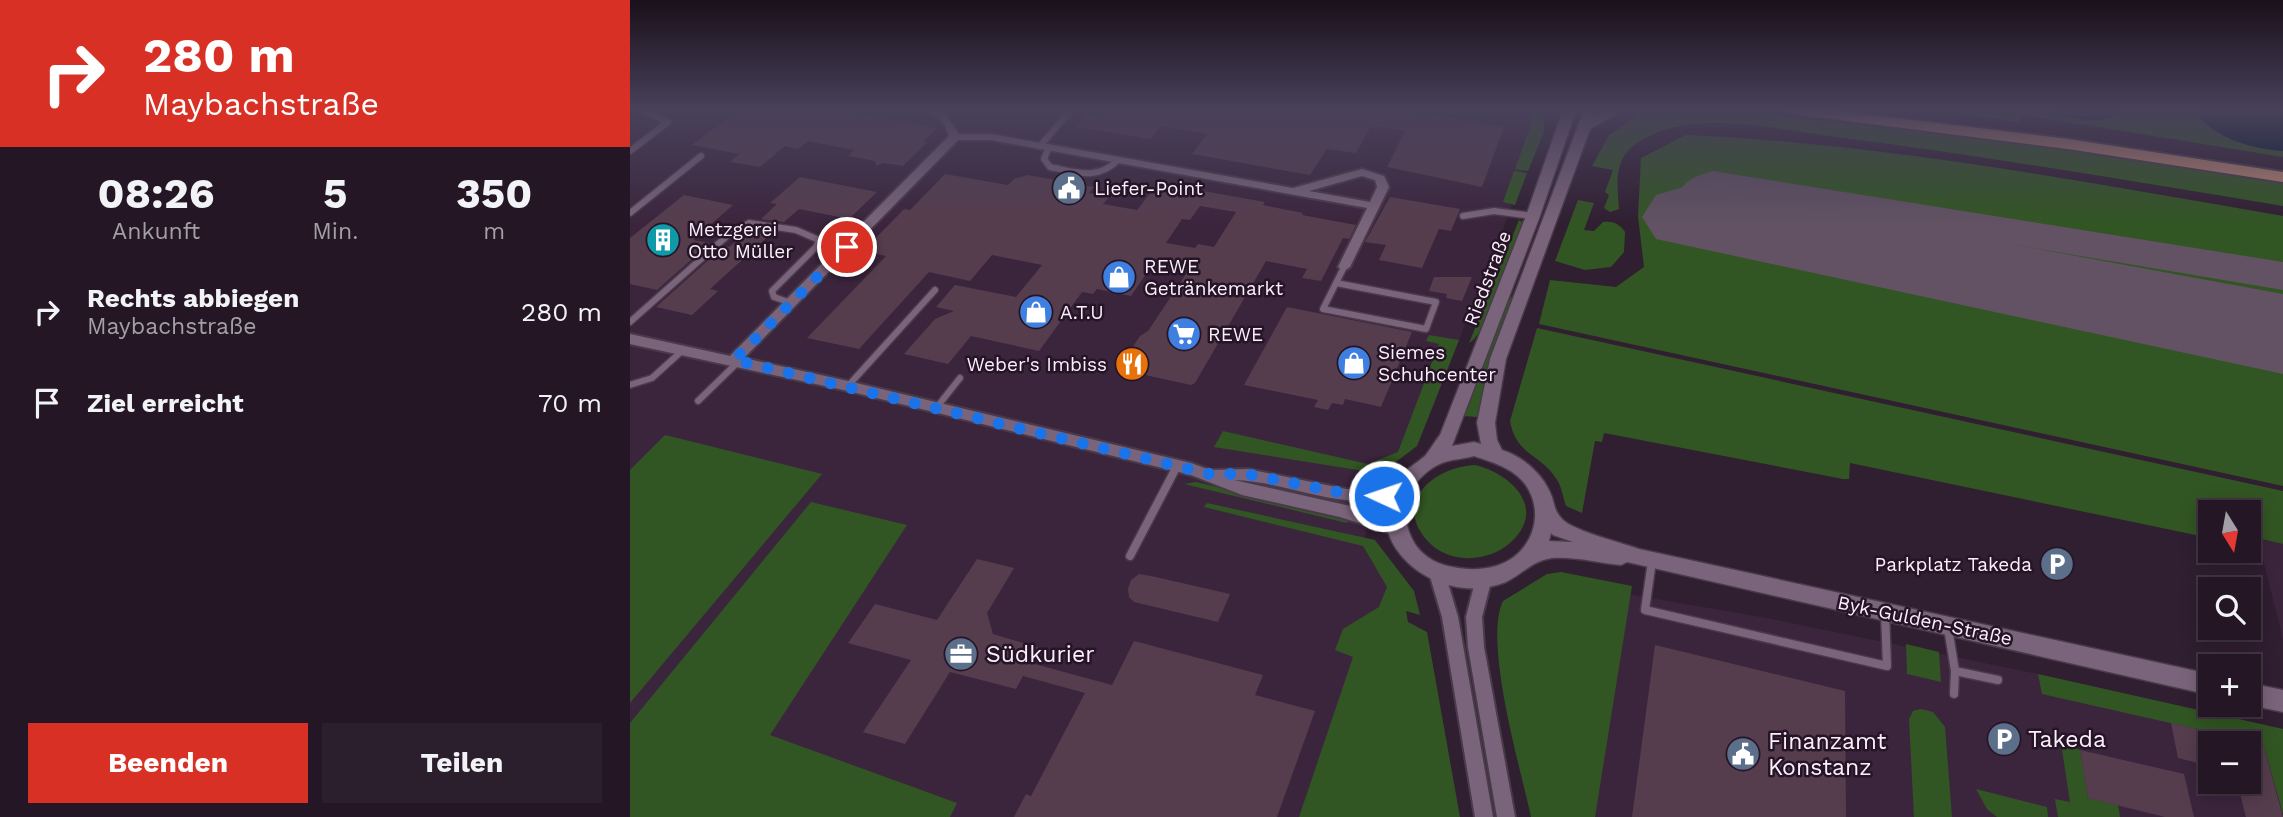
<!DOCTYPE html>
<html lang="de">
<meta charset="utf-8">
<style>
body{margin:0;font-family:"Work Sans",sans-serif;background:#2c1f2d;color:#f1f3f6;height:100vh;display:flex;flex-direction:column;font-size:26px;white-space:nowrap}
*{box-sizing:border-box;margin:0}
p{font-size:23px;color:#a39fa7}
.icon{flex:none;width:38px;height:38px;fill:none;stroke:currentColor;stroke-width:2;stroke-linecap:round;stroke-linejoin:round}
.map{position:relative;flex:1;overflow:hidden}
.sheet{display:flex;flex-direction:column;background:#241625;width:630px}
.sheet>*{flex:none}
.hud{background:#d93025;color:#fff;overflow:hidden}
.needle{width:46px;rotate:169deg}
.buttons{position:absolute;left:1568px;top:500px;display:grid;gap:14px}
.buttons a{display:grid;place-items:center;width:63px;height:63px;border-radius:0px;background:#241625;box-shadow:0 4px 18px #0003,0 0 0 2px #413542;font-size:35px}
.pin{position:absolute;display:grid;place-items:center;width:60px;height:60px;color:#fff;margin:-30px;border:4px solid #fff;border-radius:50%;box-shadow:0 2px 7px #0007}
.me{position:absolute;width:77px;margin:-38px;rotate:273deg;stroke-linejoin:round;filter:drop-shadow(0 0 5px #0008)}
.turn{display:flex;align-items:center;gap:24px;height:147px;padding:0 28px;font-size:32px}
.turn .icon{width:91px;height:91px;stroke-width:2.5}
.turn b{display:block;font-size:49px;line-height:60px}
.eta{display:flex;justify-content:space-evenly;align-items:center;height:119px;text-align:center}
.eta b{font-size:42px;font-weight:700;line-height:49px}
.action{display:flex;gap:14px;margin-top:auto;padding:14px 28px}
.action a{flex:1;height:80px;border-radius:0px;background:#d93025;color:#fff;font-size:28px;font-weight:700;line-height:80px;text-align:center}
.action a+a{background:#2c1f2d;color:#f1f3f6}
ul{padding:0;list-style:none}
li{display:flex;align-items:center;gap:21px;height:91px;padding:0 28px}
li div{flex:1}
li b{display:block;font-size:26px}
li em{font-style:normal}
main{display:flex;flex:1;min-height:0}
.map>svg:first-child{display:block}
.built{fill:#3b253d;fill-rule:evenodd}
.green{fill:#325623}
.water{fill:#001631}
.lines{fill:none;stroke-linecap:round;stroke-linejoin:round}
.taxiway{fill:#625263;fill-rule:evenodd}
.runway{fill:#625263;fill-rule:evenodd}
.building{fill:#563d4e;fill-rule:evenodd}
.service-far1-casing{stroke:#493a4a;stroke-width:9}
.service-casing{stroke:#493a4a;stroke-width:11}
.minor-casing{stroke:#493a4a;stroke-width:4}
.tertiary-casing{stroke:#493a4a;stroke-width:3}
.primary-casing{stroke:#493a4a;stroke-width:4}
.service-far1{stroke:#7a647b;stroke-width:6}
.service{stroke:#7a647b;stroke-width:8}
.minor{fill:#7a647b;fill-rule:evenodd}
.tertiary{fill:#7a647b;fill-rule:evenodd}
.primary{fill:#b8836f;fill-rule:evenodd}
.route{stroke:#1a73e8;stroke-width:12;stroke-dasharray:0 21.6}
.labels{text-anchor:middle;stroke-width:5;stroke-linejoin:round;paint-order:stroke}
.poi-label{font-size:19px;fill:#fceffc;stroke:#261427;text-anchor:start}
.street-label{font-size:19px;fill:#fceffc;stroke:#261427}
.near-poi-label{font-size:23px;fill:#fceffc;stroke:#261427;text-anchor:start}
</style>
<main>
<section class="sheet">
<div class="hud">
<div class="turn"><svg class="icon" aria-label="right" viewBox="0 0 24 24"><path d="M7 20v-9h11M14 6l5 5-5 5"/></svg><div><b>280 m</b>Maybachstraße</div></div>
</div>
<div class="eta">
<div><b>08:26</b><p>Ankunft</p></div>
<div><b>5</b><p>Min.</p></div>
<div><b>350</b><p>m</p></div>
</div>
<ul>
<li><svg class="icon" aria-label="right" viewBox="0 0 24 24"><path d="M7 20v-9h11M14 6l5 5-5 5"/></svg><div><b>Rechts abbiegen</b><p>Maybachstraße</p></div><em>280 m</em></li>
<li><svg class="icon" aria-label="arrive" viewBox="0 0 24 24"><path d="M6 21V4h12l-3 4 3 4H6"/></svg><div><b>Ziel erreicht</b></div><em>70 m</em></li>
</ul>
<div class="action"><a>Beenden</a><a>Teilen</a></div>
</section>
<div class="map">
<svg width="1653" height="817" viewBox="0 0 1653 817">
<rect width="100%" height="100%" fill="#301e31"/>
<g class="built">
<polygon points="0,110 907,110 909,122 877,219 788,444 765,463 747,472 733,546 757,587 705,817 0,817"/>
<polygon points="1626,538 1653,544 1653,639 1630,548"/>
<path d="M 963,588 L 1137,618 L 1408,674 L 1653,729 L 1653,817 L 935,817 ZM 1580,744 L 1619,744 L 1619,782 L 1580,782 Z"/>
</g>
<g class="green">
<polygon points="906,110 914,118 914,132 898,171 885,169"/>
<path d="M 1003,110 L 1097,110 L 1268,129 L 1314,131 L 1653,182 L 1653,206 C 1507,182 1361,157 1214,138 C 1157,131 1075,110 1021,135 C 984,152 986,174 989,209 L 980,212 L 974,208 L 979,195 L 975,192 L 983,170 L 962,166 L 979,135 L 1005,117 Z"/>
<path d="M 1300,110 L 1417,110 L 1460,120 L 1480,118 L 1496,110 L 1564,110 C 1582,138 1622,148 1653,151 L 1653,157 L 1388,114 L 1390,122 Z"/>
<path d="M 1056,135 C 1257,144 1455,182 1653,216 L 1653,486 L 909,324 L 920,280 L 986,287 L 1014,267 L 1008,216 L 1011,158 Z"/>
<polygon points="884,171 897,173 885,205 873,202"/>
<path d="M 948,200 L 964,203 L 954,230 L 964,231 L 973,222 C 983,221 990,224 995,232 L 994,252 L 981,267 L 955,270 L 925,261 Z"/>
<path d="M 889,220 L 895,224 C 886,248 858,334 839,343 Z"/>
<polygon points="883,295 858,373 848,417 832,416 877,302"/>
<path d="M 907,328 L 1653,491 L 1653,544 L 1627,538 L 1630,548 L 1619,546 L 1619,513 L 1580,513 L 1580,538 L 1220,463 L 1219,479 L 1213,479 L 974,433 L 972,442 L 965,441 L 952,513 L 936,506 C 933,498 932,487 927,480 C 912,454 886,456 880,421 Z"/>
<polygon points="799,335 829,340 787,446 758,468 734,471 584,447 593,431 738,464 768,452 809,344 796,341"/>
<polygon points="35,435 192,474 0,703 0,470"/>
<path d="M 845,465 C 876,472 915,503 886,537 C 864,563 818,567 795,538 C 764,499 806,467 845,465 Z"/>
<polygon points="566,482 719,519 717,523 554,484"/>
<polygon points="181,502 277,525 140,735 327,803 320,817 0,817 0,723"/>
<polygon points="577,503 745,540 784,591 790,615 776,611 778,622 797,632 830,817 669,817 723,657 705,650 713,629 749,607 757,587 733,546 574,507"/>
<path d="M 931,572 L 1002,586 L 965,817 L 901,817 C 891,770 853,642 873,601 L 917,574 Z"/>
<polygon points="1276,644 1309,652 1311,682 1277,674"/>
<polygon points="1408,674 1653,729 1653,814 1633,744 1412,694"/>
<polygon points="1291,709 1303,712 1315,727 1322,817 1284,817 1279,719 1283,711"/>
<polygon points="1431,743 1450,750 1458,798 1488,805 1490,817 1428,817 1425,799 1440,802"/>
<polygon points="1346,789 1417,807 1418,817 1367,817 1357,809"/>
</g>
<g class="water">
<path d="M 1417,110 L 1496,110 C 1474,127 1441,119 1417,110 Z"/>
<path d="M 1564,110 L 1653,110 L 1653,151 C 1622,149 1582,138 1564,110 Z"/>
</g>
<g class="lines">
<path class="taxiway" d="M 1083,171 L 1653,262 L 1653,290 L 1087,195 L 1084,197 L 1079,217 L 1073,226 L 1060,229 L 1047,226 L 1041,217 C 1050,186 1051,180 1083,171 Z"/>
<polygon class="runway" points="1060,185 1653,294 1653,374 1026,239 1012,217 1026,195"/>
</g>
<g class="building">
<polygon points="108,110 204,110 307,128 293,142 297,142 273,166 253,163 246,166 245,161 218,156 224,150 178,141 168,149 155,146 130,167 100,162 109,154 62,145"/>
<polygon points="473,110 769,110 874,127 852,187 757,167 775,131 741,126 726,153 697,149 680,175 562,154 577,134 531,126 521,139 445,127 457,114 469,116"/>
<path d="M 315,174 L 378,185 L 384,179 L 398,175 L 464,187 L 459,193 L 480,196 L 473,204 L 507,210 L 528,183 L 635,202 L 633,205 L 673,213 L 672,215 L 726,225 L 719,239 L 713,238 L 691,281 L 672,278 L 677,269 L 636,261 L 565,383 L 561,385 L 488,369 L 510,336 L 518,331 L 558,271 L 523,264 L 501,296 L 467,289 L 463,294 L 452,292 L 409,351 L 341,336 L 318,364 L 274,354 L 305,319 L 324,311 L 306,307 L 325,285 L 386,297 L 412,265 L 362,255 L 340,281 L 299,272 L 229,349 L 177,338 L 256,256 L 233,251 L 274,209 L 280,210 ZM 570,206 L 606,212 L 584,247 L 568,244 L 565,248 L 536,243 L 552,219 L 560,220 Z"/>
<polygon points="170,177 247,192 219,219 169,209 154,222 131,219 147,204 140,203"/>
<polygon points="54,195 103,205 63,240 80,243 27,290 0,284 0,238"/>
<polygon points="760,197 830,209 821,231 809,229 792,268 749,260 756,245 735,242"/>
<polygon points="120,229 143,232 80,289 88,291 62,315 26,307 94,246 99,247"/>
<polygon points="804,277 842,277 832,301 816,298 817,294 799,291"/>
<polygon points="657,307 782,332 751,407 715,399 713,405 702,403 698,410 684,407 688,400 614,385"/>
<polygon points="347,559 384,568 357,613 363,634 410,648 401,663 482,685 504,641 633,675 625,695 685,711 647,817 384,817 396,794 401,796 455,693 393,676 386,689 320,672 275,744 233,732 281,660 218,643 245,604 307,620"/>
<polygon points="509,574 521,576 600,594 588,622 504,602 499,597 498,589 501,580"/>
<polygon points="1025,645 1215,691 1216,817 1002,817"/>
<polygon points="1541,723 1580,732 1580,766 1548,758"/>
<polygon points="1619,741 1633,744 1653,817 1616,817 1607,782 1619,782"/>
<polygon points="1450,750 1554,774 1564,817 1535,817 1458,798"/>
</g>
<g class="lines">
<g class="service-far1-casing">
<g id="service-far1">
<polyline points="410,146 441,110"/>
<path d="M 419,147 L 414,159 L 420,167 C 446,172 467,181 488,160"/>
<polyline points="0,151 38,122 12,110"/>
<polyline points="0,213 71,156"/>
<polyline points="833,216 864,211 903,216"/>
<polygon points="706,283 806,302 796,329 693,309"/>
<polyline points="706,283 714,267"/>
<polyline points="0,322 97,236 119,223 166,230 189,240 186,247 142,291 144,297 161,303"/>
<polyline points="0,385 22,378 53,350"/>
<polyline points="218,386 305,290"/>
<polyline points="68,401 108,362"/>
<polyline points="307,407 330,378"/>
</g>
</g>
<g class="service-casing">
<g id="service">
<polyline points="500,556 547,466"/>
<polyline points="1022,561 1015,610 1257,666 1255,612"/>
<polyline points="1318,628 1325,671 1368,680"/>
<polyline points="1324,694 1325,671"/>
</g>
</g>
<g class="minor-casing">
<g id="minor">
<path d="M 297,110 L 314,112 L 329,134 L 361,134 L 663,188 L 732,169 L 754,176 L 759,187 L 720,267 L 714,271 L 708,267 L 737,208 L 361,140 L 328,140 L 114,358 L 218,381 L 561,463 L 580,470 L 618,469 L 716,489 L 736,490 L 754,489 L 769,484 L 774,486 L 776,490 L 774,494 C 714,515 664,482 604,480 L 729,508 L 771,523 L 774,528 L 771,533 L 766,535 L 710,517 L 612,495 L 561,475 L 218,391 L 0,344 L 0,334 L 100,356 L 319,136 L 313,122 ZM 732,176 L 745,180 L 747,187 L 740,202 L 679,191 Z"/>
<polygon points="807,566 813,568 815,573 828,617 863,817 845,817 812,617 799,573 801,568"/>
<polygon points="854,571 860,573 862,578 852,617 854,647 885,817 867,817 838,647 836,617 846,578 848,573"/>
</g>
</g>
<g class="tertiary-casing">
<g id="tertiary">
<path d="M 933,110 L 946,110 L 910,216 L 822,446 L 844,442 L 851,444 L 847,423 L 860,359 L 954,110 L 967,110 L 965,116 L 977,110 L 993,110 L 960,129 L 876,359 L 865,423 L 867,440 L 872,450 C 894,457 914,475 922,497 C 925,507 925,512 933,520 C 945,531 992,543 1009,549 L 1580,674 L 1580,695 L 997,562 L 991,565 C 969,563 944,556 922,558 C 904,560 892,574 876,582 C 838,598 790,583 767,550 C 755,534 752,508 762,489 C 772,469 780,469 795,456 C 800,450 805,441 810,435 L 896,216 ZM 844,456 C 862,462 883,468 895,484 C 917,514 901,556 866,566 C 852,570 837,570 823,567 C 809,565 796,558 787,547 C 765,516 778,478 812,463 C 822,459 834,459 844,456 ZM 921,533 L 923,535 L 943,542 L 919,541 Z"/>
<polygon points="1619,683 1653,690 1653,712 1619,705"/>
</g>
</g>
<g class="primary-casing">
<polygon id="primary" points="1156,110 1200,110 1438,139 1653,172 1653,182 1438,149 1163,114"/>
</g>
<use href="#service-far1" class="service-far1"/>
<use href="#service" class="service"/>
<use href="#minor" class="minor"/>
<use href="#tertiary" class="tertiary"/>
<use href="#primary" class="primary"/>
</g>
<linearGradient id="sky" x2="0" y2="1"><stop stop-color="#1a101b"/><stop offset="0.49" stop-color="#48415a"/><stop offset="1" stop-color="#48415a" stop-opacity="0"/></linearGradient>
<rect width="1653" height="225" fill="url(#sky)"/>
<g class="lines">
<polyline class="route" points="217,247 104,360 580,474 617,474 733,497 754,496"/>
</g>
<defs>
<g id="civic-disc" transform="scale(1.75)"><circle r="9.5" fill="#5c6f8a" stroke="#261427"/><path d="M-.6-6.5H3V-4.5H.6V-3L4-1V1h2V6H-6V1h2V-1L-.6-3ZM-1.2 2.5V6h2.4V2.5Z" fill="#fff"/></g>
<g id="building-disc" transform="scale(1.75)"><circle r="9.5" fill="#0f9aa8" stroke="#261427"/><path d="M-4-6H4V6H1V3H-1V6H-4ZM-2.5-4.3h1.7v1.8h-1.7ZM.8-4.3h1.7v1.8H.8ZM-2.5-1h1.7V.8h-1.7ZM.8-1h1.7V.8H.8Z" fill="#fff"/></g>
<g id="shop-disc" transform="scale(1.75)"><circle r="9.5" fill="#3f7fe0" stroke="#261427"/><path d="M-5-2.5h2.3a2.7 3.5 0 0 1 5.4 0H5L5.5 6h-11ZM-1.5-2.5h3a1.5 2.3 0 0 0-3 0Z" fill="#fff"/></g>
<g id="supermarket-disc" transform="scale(1.75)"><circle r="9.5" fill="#3f7fe0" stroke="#261427"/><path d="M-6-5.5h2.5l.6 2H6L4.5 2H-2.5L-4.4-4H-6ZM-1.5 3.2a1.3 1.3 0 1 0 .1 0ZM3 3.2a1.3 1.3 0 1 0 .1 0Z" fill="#fff"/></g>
<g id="restaurant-disc" transform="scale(1.75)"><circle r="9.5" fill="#e8710a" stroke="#261427"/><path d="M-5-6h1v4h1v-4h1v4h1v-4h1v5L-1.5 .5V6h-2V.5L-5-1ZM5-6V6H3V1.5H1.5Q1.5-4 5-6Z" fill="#fff"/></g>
<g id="parking-disc" transform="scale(1.75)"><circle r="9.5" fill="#5c6f8a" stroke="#261427"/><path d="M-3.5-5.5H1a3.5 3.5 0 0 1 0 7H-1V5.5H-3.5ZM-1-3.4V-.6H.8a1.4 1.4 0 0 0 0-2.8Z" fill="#fff"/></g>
<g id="office-disc" transform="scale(1.75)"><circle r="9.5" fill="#5c6f8a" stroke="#261427"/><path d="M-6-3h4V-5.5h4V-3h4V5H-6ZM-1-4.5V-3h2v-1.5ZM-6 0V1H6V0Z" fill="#fff"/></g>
</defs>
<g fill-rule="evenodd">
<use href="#civic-disc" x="439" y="188"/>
<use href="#building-disc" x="33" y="240"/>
<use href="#shop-disc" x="489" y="277"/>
<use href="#shop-disc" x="406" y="312"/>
<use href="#supermarket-disc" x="554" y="334"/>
<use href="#shop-disc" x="724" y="363"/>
<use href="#restaurant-disc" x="502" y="364"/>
<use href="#parking-disc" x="1427" y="564"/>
<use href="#office-disc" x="331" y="654"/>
<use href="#parking-disc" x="1374" y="739"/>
<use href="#civic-disc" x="1113" y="754"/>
</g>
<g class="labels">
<g class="poi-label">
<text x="464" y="195">Liefer-Point</text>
<text x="58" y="236">Metzgerei<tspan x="58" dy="22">Otto Müller</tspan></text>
<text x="514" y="273">REWE<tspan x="514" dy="22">Getränkemarkt</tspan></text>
<text x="430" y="319">A.T.U</text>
<text x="578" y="341">REWE</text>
<text x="748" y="359">Siemes<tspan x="748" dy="22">Schuhcenter</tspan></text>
<text x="477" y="371" text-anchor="end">Weber's Imbiss</text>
<text x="1402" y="571" text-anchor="end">Parkplatz Takeda</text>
</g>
<g class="street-label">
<text transform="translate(857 278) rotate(-69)" y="7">Riedstraße</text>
<text transform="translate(1295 620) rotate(12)" y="7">Byk-Gulden-Straße</text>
</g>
<g class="near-poi-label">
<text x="356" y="662">Südkurier</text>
<text x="1398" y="747">Takeda</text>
<text x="1138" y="749">Finanzamt<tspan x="1138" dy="26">Konstanz</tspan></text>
</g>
</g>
</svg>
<div class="buttons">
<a><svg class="needle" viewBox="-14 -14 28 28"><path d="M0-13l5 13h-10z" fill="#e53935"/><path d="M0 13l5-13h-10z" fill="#a39fa7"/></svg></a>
<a><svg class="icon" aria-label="search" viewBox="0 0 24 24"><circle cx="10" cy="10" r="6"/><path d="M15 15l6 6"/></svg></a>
<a>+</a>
<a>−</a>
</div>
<div class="pin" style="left:217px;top:247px;background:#d93025"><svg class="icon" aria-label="arrive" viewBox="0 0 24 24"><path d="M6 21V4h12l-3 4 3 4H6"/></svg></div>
<svg class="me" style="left:754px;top:496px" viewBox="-20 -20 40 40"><circle r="17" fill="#1a73e8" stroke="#fff" stroke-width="3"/><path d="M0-11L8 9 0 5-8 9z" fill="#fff"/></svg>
</div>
</main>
